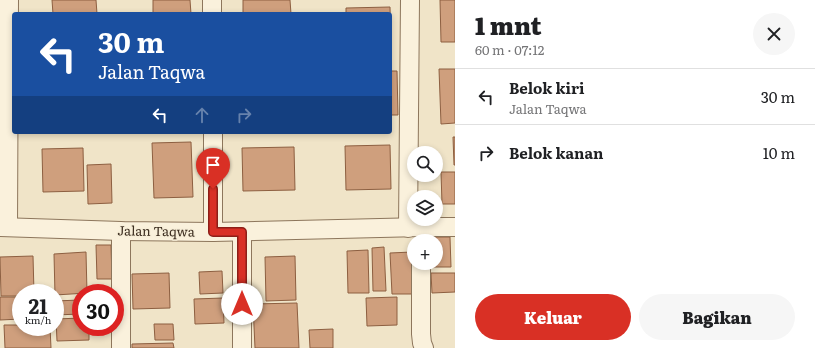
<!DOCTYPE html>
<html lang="id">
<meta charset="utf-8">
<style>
body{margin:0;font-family:Literata,serif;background:#f6f6f6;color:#202124;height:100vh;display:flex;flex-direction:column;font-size:15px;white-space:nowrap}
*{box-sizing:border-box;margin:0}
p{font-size:13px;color:#757577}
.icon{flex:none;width:22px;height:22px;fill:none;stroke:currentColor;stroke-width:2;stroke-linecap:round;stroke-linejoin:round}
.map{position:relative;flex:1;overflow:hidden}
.details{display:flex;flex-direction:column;background:#fff;width:360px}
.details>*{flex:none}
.banner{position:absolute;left:12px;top:12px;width:380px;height:122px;border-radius:4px;box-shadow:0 2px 6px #0003;background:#1a4fa0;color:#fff;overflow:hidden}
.controls{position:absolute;left:407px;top:146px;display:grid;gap:8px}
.controls a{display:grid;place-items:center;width:36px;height:36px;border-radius:50%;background:#fff;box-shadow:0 2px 6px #0003;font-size:20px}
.speed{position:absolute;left:12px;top:284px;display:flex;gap:8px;font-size:20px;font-weight:700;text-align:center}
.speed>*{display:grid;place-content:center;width:52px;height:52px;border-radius:50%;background:#fff;box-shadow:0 2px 6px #0003;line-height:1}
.speed small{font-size:10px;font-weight:400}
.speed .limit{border:6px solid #d22;background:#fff;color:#111}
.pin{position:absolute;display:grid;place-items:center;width:34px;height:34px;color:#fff;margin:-41px -17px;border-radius:50% 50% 50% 0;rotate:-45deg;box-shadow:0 0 4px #0007}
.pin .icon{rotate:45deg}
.me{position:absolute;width:44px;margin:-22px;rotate:0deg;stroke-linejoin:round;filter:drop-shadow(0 0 3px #0008)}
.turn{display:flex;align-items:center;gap:14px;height:84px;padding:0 20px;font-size:18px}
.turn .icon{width:52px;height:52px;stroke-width:2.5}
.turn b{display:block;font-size:28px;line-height:34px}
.lanes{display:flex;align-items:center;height:38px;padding:0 20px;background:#0003;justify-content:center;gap:20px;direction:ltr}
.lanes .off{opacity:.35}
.round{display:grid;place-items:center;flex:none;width:42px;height:42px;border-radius:21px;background:#f6f6f6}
.overview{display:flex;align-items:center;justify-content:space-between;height:68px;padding:0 20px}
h1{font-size:24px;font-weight:800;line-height:30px}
.action{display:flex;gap:8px;margin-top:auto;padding:8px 20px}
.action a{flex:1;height:46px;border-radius:24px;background:#d93025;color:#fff;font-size:16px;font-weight:800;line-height:46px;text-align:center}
.action a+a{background:#f6f6f6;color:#202124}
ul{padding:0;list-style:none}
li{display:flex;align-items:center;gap:12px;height:56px;padding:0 20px;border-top:1px solid #e0e0e0}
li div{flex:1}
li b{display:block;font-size:15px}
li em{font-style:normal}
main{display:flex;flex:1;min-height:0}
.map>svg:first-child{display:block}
.building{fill:#cf9f7d;stroke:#8d5f41}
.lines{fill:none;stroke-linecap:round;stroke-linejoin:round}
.street-casing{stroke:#8d765c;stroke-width:20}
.street{stroke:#faf1dc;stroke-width:18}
.route-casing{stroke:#8d1f18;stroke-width:10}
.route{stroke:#d93025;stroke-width:7}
.labels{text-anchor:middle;stroke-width:3;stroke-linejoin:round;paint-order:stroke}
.street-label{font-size:13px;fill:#3d2e20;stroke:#f7eed8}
</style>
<main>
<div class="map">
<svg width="455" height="348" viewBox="0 0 455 348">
<rect width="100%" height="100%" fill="#f0e4c8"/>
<g class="building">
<polygon points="52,0 96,0 97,14 53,14"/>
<polygon points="153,0 190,0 191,14 153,14"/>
<polygon points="243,0 290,0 291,14 243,14"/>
<polygon points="440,0 455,0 455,42 441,42"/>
<polygon points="390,7 391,48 390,48 390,14 346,14 346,8"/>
<polygon points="439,69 455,69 455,123 441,124"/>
<polygon points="390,71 397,71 398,115 390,115"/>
<polygon points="453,137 455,137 455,165 454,165"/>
<polygon points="191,142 193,197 154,198 152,143"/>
<polygon points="390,145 391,189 346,190 345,146"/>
<polygon points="294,147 295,190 243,191 242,148"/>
<polygon points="83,148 84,191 43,192 42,149"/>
<polygon points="111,164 112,203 88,204 87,165"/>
<polygon points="441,172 455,172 455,204 442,204"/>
<polygon points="430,237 450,237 451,267 431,267 431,263 436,263 436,241 430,241"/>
<polygon points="96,245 111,245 112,279 97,279"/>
<polygon points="384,247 386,291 373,291 372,248"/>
<polygon points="368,250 369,293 348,293 347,251"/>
<polygon points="86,252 87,293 55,295 54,254"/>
<polygon points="412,252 413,294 392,294 390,253"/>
<polygon points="33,256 34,293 21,293 21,296 1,296 0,257"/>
<polygon points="295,256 296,300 266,301 265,257"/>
<polygon points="222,271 223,293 200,294 199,272"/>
<polygon points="169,273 170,308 133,309 132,274"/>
<polygon points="431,273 455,273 455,292 432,293"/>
<polygon points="0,297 21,297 21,319 0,320"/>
<polygon points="397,297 397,325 367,326 366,298"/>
<polygon points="223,298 224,323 195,324 194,299"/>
<polygon points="80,300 80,314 55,315 55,301"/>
<polygon points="297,303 299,348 255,348 253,304"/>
<polygon points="81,318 81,327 89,327 89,340 57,341 56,319"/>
<polygon points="154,324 173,324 174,340 155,340"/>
<polygon points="4,325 21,325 21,327 50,327 51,348 5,348"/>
<polygon points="333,329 333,348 310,348 309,330"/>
<polygon points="173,343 174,348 132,348 132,344"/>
</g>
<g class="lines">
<g class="street-casing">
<g id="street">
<polyline points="212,0 212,14"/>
<polyline points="213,132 213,232"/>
<polyline points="0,227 121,231 213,232 422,227 455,227"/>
<polyline points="8,227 9,0"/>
<polyline points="408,228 410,0"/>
<polyline points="121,231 121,348"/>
<polyline points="421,263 421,334 422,343 424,348"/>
<polyline points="242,348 242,232"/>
</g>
</g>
<use href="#street" class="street"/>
</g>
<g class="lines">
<g class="route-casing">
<polyline id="route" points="213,189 213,232 242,232 242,304"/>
</g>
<use href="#route" class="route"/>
</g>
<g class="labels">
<g class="street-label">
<text transform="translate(156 231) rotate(1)" y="5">Jalan Taqwa</text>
</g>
</g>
</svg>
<div class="controls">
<a><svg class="icon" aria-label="search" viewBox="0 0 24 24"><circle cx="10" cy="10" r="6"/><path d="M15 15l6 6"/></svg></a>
<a><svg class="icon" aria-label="layers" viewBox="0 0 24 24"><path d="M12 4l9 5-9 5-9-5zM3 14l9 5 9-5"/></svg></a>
<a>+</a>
</div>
<div class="speed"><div>21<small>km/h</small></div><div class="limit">30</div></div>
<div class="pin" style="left:213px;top:189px;background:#d93025"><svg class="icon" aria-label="arrive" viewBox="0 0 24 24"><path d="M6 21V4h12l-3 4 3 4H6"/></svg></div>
<svg class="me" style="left:242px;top:304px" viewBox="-20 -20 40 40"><circle r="19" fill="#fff"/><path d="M0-13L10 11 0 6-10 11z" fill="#d93025"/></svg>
<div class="banner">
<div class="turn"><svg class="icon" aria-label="left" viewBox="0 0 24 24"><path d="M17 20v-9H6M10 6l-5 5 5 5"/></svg><div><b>30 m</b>Jalan Taqwa</div></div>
<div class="lanes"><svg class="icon" aria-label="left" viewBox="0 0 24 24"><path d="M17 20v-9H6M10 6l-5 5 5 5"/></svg><svg class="icon off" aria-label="ahead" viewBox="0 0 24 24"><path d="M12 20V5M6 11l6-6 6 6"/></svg><svg class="icon off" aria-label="right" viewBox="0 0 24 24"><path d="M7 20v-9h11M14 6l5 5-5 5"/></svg></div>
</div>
</div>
<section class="details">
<div class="overview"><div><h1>1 mnt</h1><p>60 m · 07:12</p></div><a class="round"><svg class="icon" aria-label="close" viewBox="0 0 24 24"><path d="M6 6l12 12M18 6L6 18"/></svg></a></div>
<ul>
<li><svg class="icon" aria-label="left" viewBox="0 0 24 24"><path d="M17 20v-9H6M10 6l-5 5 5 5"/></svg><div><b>Belok kiri</b><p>Jalan Taqwa</p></div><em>30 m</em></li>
<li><svg class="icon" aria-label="right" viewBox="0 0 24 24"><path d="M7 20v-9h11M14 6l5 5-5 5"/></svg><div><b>Belok kanan</b></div><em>10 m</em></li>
</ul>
<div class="action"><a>Keluar</a><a>Bagikan</a></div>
</section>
</main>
